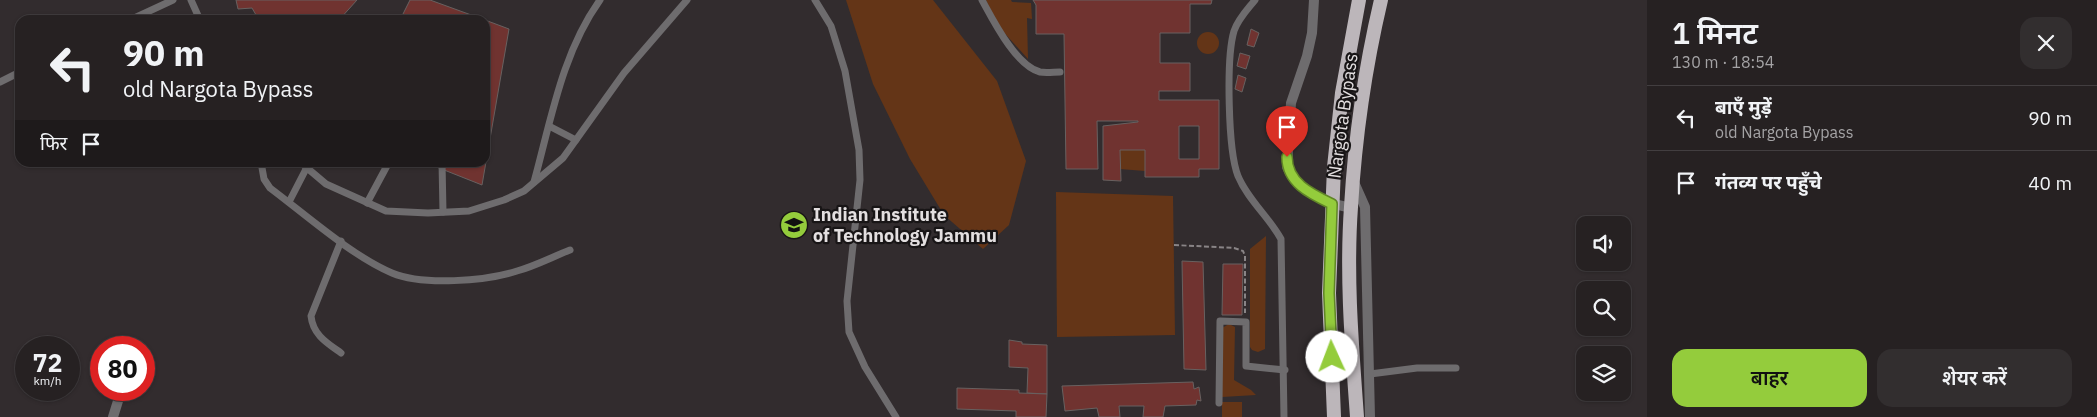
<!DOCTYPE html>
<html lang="hi">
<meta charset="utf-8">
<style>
body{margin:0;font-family:"IBM Plex Sans","Noto Sans Devanagari",sans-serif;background:#322e2f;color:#f1f3f6;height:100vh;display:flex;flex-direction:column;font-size:19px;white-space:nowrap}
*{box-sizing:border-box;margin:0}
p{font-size:16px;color:#a4a3a5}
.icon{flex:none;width:28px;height:28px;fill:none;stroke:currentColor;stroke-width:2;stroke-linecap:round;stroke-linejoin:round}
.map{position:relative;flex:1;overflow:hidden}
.drawer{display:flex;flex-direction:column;background:#262122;width:450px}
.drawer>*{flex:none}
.guide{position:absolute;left:15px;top:15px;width:475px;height:152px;border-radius:15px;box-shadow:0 1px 4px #0004,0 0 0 1px #423e40;background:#262122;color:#f1f3f6;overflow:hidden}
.buttons{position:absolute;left:1576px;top:216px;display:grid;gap:10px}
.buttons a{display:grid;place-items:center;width:55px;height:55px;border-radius:10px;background:#262122;box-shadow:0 1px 4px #0004,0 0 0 1px #423e40;font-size:25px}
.speed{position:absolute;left:15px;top:336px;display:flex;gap:10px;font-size:25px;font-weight:700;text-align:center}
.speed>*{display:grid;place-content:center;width:65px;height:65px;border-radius:50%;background:#262122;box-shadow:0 1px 4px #0004,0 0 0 1px #423e40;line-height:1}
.speed small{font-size:12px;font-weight:400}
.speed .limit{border:8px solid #d22;background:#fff;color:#111}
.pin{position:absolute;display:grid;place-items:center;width:42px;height:42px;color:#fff;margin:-51px -21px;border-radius:50% 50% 50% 0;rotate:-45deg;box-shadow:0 0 5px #0007}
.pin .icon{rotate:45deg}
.me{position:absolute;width:55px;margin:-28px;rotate:358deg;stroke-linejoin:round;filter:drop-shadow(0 0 4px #0008)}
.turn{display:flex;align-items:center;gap:18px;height:105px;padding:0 25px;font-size:22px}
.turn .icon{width:65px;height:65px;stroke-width:2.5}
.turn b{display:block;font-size:35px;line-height:42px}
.then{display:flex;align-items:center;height:48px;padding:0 25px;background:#0003;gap:10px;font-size:19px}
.round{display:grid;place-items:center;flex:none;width:52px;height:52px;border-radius:15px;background:#322e2f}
.summary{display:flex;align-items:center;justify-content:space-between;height:85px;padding:0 25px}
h1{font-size:30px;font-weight:600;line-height:38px}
.action{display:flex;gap:10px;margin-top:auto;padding:10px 25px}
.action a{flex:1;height:58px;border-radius:15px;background:#94cc3c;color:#111;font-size:20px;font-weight:600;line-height:58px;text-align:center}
.action a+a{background:#322e2f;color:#f1f3f6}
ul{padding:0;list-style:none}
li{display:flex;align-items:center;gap:15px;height:65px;padding:0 25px;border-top:1px solid #423e40}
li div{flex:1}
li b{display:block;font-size:19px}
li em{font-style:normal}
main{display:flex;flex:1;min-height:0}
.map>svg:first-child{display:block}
.green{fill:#643517}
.building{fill:#703330;stroke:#686160;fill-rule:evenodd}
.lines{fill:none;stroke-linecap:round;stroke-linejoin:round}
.path{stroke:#898486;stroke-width:2;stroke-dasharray:5 2.5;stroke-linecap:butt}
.service{stroke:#6e6c6e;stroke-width:7}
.minor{stroke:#6e6c6e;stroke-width:10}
.trunk{stroke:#bcb6ba;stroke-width:14}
.route-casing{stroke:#608527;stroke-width:12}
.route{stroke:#94cc3c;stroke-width:9}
.labels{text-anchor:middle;stroke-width:4.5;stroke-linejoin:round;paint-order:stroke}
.street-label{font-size:18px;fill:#e3dfe0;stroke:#181516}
.poi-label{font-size:18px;font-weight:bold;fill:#e3dfe0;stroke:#181516;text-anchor:start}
</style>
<main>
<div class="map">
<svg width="1647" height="417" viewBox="0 0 1647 417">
<rect width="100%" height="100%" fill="#322c2e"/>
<g class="green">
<polygon points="846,0 933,0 997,81 1026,161 1009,225 983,249 944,215 910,159 873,84"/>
<polygon points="986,0 1011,0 1012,2 1031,3 1032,19 1027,18 1028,59 998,26"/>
<circle cx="1208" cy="43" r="11"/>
<polygon points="1120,150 1145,150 1145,171 1120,169"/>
<polygon points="1056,192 1173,196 1175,335 1057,337"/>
<polygon points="1266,236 1265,349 1258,352 1252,350 1250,347 1250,249"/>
<polygon points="1229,324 1235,327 1234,380 1251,390 1256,395 1222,397 1222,328"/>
<rect x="1222" y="402" width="20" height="15"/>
</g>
<g class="building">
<polygon points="236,0 357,0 339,20 259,20 252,8 238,9"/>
<polygon points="410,0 430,0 485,20 400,20"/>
<path d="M 1033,0 L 1212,0 L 1211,4 L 1190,4 L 1190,33 L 1160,33 L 1160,63 L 1190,63 L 1190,91 L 1159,91 L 1159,100 L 1219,100 L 1219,169 L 1199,169 L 1199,177 L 1145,177 L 1145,150 L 1120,150 L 1121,181 L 1103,180 L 1103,126 L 1138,122 L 1138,121 L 1097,121 L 1098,169 L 1066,169 L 1064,34 L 1036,34 L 1036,5 ZM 1179,126 L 1199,126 L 1199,159 L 1179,159 Z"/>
<polygon points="485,20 509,29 482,185 424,162 485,162"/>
<polygon points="1251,29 1259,33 1254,47 1247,45"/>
<polygon points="1240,53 1250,56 1246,69 1237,66"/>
<polygon points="1238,75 1246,78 1242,92 1235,89"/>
<polygon points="1182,261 1203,262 1206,370 1184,369"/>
<polygon points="1223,264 1243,264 1242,315 1222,315"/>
<polygon points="1009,340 1022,342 1022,344 1047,345 1047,394 1027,393 1028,368 1009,367"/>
<polygon points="1193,382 1194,389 1199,387 1201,401 1197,400 1196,405 1165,406 1163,417 1143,417 1144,406 1119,406 1120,417 1099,417 1097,408 1065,411 1062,386"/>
<polygon points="957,388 1019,390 1019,393 1047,394 1046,417 1016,417 1016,411 957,409"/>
</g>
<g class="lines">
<polyline class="path" points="1174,245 1234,248 1243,251 1245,256 1245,313"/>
<g class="service">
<polyline points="191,0 200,20"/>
<polyline points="815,0 831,26 845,71 859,150 860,180 847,301 849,332 865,367 896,417"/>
<path d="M 982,0 C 993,20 1016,66 1040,72 C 1046,73 1054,72 1060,72"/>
<path d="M 1255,0 C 1247,10 1238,19 1234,31 C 1226,58 1228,151 1238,176 C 1248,200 1269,217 1281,239 L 1284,417"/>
<polyline points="130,20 173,0"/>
<polyline points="0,82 20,72"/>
<polyline points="549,126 576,140"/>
<path d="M 261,162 L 264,179 L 270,188 C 306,215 352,256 392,273 C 423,286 485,281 517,271 C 535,266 552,257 570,250"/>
<polyline points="300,162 326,184 386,211 428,213 469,211 504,200 524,191 563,158 624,73 687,0"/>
<polyline points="442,162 443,212"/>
<path d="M 534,182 C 551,120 562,53 600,0"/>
<polyline points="289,202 306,169"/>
<polyline points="367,203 389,162"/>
<path d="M 341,241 L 311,316 C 313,335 327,343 341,353"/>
<polyline points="1370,374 1417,368 1456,368"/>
<polyline points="1219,403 1220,321 1246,322 1246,366 1285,370"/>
</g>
<g class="minor">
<path d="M 1314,0 L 1312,33 L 1307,56 L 1291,103 L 1287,167 C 1297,192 1326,203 1351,208"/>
<polyline points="1353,180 1365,207 1370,417"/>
<polyline points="113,417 118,401"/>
</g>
<g class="trunk">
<polyline points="1334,417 1329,293 1334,167 1342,93 1359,0"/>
<path d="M 1357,417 C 1352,347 1346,277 1351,207 C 1355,138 1365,68 1381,0"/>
</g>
</g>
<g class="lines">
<g class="route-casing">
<path id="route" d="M 1287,157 C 1287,183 1311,194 1332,204 L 1329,293 L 1332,357"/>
</g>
<use href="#route" class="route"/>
</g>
<defs>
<g id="university-disc" transform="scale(1.4375)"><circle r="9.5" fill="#94cc3c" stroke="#181516"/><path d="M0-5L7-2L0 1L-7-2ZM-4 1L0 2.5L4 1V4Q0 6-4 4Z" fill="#111"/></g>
</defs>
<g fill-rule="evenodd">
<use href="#university-disc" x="794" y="225"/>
</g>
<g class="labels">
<g class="street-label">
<text transform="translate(1343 116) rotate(-82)" y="6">Nargota Bypass</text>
</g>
<g class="poi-label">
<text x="813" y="221">Indian Institute<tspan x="813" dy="21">of Technology Jammu</tspan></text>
</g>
</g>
</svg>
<div class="buttons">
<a><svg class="icon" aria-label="sound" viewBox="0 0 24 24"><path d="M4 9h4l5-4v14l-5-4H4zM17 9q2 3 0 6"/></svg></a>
<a><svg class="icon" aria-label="search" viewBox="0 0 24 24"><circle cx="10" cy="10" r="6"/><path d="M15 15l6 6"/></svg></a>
<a><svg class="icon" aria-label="layers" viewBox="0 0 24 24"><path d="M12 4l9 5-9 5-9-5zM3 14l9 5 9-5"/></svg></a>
</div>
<div class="speed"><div>72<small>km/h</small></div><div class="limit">80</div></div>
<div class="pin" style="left:1287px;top:157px;background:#d93025"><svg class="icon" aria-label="arrive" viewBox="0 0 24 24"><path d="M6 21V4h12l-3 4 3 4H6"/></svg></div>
<svg class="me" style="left:1332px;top:357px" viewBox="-20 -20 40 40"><circle r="19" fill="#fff"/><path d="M0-13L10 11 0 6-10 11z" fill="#94cc3c"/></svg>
<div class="guide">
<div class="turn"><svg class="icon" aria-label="left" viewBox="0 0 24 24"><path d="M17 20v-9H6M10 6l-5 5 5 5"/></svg><div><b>90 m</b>old Nargota Bypass</div></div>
<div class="then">फिर<svg class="icon" aria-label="arrive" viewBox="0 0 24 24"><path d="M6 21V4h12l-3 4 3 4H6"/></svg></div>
</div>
</div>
<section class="drawer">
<div class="summary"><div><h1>1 मिनट</h1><p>130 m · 18:54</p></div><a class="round"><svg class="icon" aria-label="close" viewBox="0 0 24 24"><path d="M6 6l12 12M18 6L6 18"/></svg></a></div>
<ul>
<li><svg class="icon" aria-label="left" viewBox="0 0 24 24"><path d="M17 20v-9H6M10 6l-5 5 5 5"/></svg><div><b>बाएँ मुड़ें</b><p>old Nargota Bypass</p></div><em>90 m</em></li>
<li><svg class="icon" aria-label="arrive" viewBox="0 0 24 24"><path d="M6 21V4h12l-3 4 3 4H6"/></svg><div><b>गंतव्य पर पहुँचे</b></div><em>40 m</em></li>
</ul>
<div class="action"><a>बाहर</a><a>शेयर करें</a></div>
</section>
</main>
